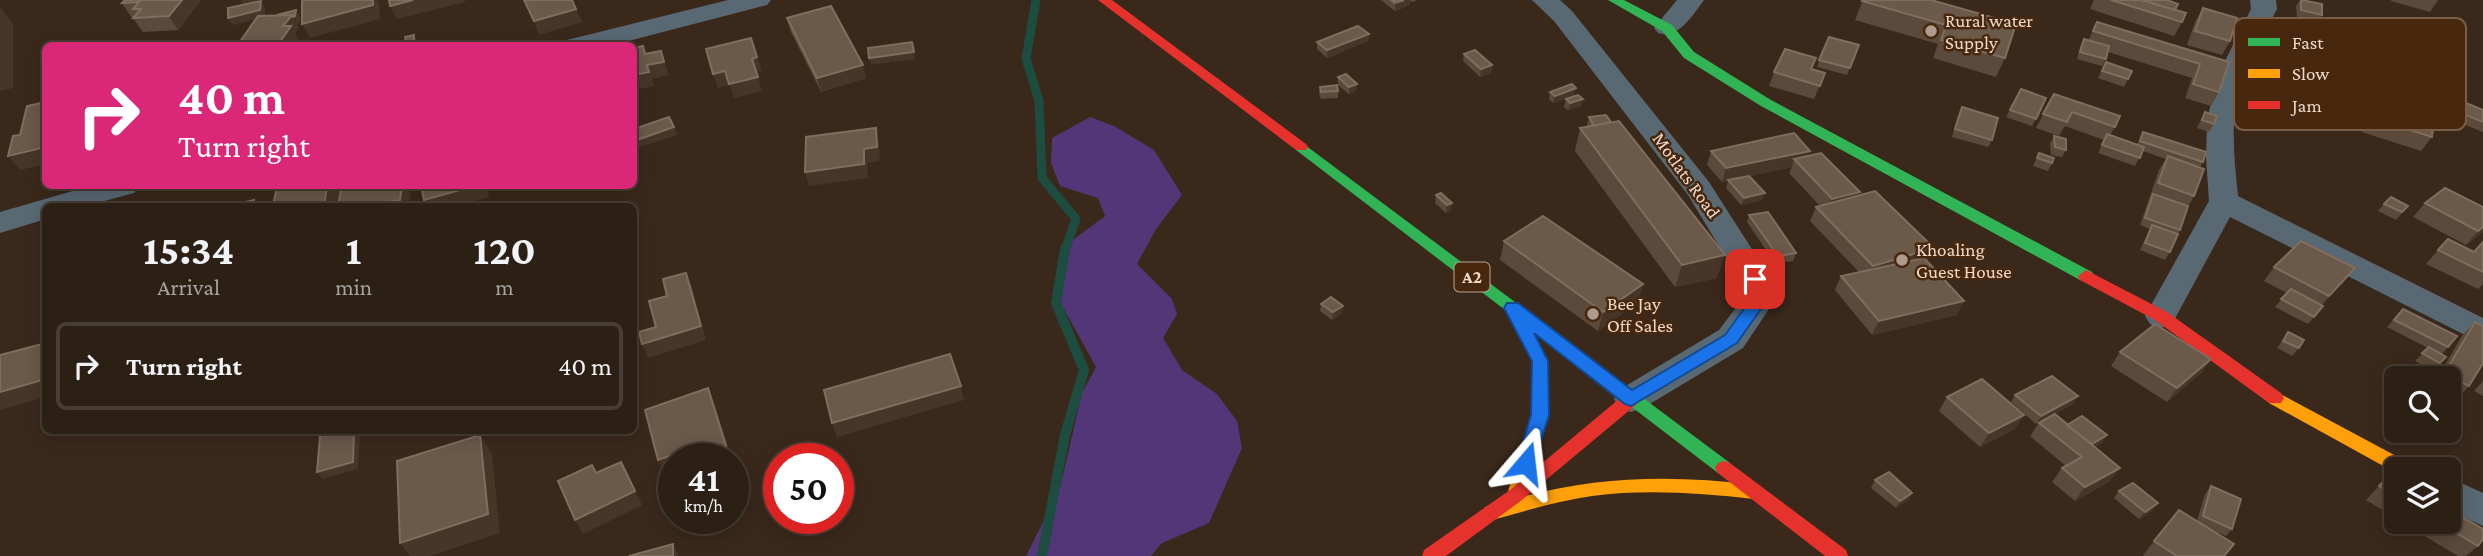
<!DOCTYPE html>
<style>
body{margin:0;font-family:"Crimson Pro",serif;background:#34271d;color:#f1f3f6;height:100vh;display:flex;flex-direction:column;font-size:26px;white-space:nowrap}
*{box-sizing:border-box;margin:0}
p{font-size:23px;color:#a6a2a0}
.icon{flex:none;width:38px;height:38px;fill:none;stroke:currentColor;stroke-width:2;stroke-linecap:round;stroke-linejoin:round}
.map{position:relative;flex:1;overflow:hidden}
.panel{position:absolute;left:42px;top:203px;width:595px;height:231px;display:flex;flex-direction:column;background:#2c1f14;border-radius:10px;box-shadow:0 4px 18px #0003,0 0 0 2px #483d34}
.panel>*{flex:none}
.hud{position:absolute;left:42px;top:42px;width:595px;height:147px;border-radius:10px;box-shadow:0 4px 18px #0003,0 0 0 2px #483d34;background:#db2777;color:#fff;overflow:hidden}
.buttons{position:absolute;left:2384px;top:366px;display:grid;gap:14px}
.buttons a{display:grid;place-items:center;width:77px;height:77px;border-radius:10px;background:#2c1f14;box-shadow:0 4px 18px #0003,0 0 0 2px #483d34;font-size:35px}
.speed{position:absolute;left:658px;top:443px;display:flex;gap:14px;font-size:35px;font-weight:700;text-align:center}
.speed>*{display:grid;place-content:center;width:91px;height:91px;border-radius:50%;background:#2c1f14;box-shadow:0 4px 18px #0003,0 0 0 2px #483d34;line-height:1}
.speed small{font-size:18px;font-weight:400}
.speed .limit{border:10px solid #d22;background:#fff;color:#111}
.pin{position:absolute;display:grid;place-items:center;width:60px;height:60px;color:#fff;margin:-30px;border-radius:14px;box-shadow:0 4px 10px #0006}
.me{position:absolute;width:77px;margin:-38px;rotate:17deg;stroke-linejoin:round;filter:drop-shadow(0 0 5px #0008)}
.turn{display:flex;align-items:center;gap:24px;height:147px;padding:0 21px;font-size:32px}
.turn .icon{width:91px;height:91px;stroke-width:2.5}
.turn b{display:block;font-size:49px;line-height:60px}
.eta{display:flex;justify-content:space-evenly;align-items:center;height:119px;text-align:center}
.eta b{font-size:42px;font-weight:700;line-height:49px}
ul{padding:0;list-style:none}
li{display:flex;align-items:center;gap:21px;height:88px;margin:0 14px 10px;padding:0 7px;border:4px solid #483d34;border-radius:10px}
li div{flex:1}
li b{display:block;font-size:26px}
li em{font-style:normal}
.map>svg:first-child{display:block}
.green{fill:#523678}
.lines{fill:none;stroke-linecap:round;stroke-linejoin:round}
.stream-far1{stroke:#1d4c40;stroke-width:9}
.stream{stroke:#1d4c40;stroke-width:10}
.street{fill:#586973;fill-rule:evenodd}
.fast{fill:#30b455;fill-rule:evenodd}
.slow{fill:#ff9f0a;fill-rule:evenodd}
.jam{fill:#e5322d;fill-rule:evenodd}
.wall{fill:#5b4a3b}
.shaded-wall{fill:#473628}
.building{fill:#6b594a;stroke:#7f6d5e;stroke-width:2}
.route{fill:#1a73e8;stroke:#114b97;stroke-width:2}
.poi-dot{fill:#af9b8d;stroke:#47280e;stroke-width:2.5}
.labels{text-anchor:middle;stroke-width:5;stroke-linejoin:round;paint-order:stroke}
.shield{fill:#47280e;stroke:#bca492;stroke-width:2}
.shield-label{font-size:18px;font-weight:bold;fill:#eed9ca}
.poi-label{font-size:19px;fill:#eed9ca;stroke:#47280e;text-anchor:start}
.street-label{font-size:19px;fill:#eed9ca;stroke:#47280e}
.key{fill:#47280e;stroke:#795d46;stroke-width:2}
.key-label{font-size:19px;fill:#eed9ca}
</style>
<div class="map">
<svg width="2483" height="556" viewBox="0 0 2483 556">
<rect width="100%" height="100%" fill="#3a291b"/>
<polygon class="green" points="1090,117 1114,126 1154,150 1182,195 1156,229 1137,264 1172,299 1177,314 1163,338 1182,370 1217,394 1237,421 1242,448 1209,523 1162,543 1151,556 1026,556 1060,488 1082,393 1096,367 1060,302 1057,282 1073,240 1105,216 1098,198 1060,186 1051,163 1052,138"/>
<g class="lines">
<polyline class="stream-far1" points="1036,0 1026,59 1039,101 1042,178 1076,219 1065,250"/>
<polyline class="stream" points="1042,556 1065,435 1084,370 1056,303 1065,249"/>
<g class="street">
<polygon points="728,0 771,0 767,5 609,46 563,46 567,40"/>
<polygon points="1532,0 1560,0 1572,11 1709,182 1771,279 1773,303 1743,348 1643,408 1631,412 1619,408 1614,399 1619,390 1719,330 1741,301 1739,279 1688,195 1554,21"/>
<path d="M 1677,0 L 1704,0 C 1692,16 1679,39 1658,33 L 1654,28 Z"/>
<path d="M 2250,0 L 2276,0 L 2277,9 C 2266,31 2252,54 2243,77 C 2229,114 2234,158 2238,196 L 2483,318 L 2483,344 L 2230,217 L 2172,324 L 2161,328 L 2150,324 L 2145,316 L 2209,201 L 2206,158 L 2207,121 L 2216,79 L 2251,9 Z"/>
<polygon points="90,186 139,186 134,193 86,206 46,206 46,219 0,233 0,212"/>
<polygon points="2448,477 2483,493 2483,526 2448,510"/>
</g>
<g class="fast">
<polygon points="1608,0 1624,0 1672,25 1694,52 1771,100 2092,272 2094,276 2086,282 2080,280 1761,106 1684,58 1662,31"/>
<polygon points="1301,142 1730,463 1733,468 1730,473 1724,475 1718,473 1296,150 1294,147 1296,144"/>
</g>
<g class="slow">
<path d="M 1512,302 L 1518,304 L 1548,361 L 1549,415 L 1525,496 C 1602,476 1675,475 1754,485 L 1760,487 L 1763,492 L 1760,497 L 1754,499 C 1700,493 1646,489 1592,496 C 1558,501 1525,511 1492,520 L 1485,517 L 1483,512 L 1485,507 L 1509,500 L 1507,495 L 1531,415 L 1532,361 L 1504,308 Z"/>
<polygon points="2275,391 2411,464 2414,469 2396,469 2396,473 2269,403 2266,398 2269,393"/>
</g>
<g class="jam">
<polygon points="1098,0 1112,0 1306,144 1308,147 1306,150 1296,150"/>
<polygon points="2086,270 2167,312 2281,393 2284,398 2281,403 2269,403 2155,320 2080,280 2078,276"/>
<polygon points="1631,392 1637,394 1640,399 1637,404 1522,500 1446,556 1422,556 1424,550 1510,490 1625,394"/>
<polygon points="1724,461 1730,463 1846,550 1848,556 1825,556 1718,473 1715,468 1718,463"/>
</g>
</g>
<g class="wall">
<polygon points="201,0 178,30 143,32 133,18 135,17 131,17 122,3"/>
<polygon points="1381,0 1418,0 1412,2 1410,1 1410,5 1395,11"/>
<polygon points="1863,0 2016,24 2005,58 1996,77 1933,58 1938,44 1855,20"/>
<polygon points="2094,0 2167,0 2182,22 2174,36 2090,9"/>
<polygon points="2300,0 2304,0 2322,15 2317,23 2297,18 2296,6"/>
<polygon points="2391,0 2438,0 2430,12 2391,1"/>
<polygon points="2203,8 2230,41 2222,55 2187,45 2195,22"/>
<polygon points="787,18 866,78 821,92 791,32"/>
<polygon points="2097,22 2229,62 2219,92 2211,106 2185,98 2192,78 2108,52 2106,59 2102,66 2077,59 2080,47 2084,39 2088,41"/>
<polygon points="1369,34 1368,41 1327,58 1317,49 1317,42"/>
<polygon points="1829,37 1859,45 1847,75 1817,67"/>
<polygon points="2314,48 2358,72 2353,79 2307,66 2309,56"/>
<polygon points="1464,54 1492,65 1491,73 1480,77 1463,61"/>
<polygon points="2106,62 2128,79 2124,87 2098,78"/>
<polygon points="1812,69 1825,73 1814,99 1769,86 1774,72"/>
<polygon points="1338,77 1357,84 1356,91 1349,94 1338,85"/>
<polygon points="1320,87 1338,91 1338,98 1321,99 1319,94"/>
<polygon points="2021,89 2046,98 2032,126 2006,117"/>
<polygon points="2314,90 2327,102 2322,109 2311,105 2296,123 2273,113 2278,105 2308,100"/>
<polygon points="1550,92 1574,96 1553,103 1549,99"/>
<polygon points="2054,94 2115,127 2110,135 2137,144 2143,132 2203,162 2200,167 2194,196 2188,207 2180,230 2170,252 2165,260 2140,250 2150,229 2140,225 2159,170 2166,159 2143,151 2135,166 2098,153 2104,140 2065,126 2059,136 2036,128"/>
<polygon points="2333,96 2359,116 2353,123 2324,113 2328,104"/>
<polygon points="2454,98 2483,110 2483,132 2441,115"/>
<polygon points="1566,99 1583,99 1581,106 1568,110 1564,107"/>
<polygon points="2375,102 2432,137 2421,151 2362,132 2365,115"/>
<polygon points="1962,107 1992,140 1988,147 1952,137 1958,115"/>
<polygon points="2205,112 2214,124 2209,132 2197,128"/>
<polygon points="1589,117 1717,278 1675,287 1575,151 1580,128 1589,127 1587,125"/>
<polygon points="2054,136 2066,150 2062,157 2051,155 2050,143"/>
<polygon points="1711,151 1808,156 1860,192 1858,196 1927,261 1957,315 1872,335 1835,290 1841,276 1859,272 1810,221 1816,207 1820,206 1789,173 1792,167 1750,176 1762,200 1741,205 1726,188 1728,181 1722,182 1707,165"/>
<polygon points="2039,153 2052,163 2048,171 2033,166"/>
<polygon points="1436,195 1452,203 1451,210 1446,213 1435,203"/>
<polygon points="2425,203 2483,207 2483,232 2466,245 2413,217"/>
<polygon points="2384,204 2408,206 2396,220 2378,211"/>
<polygon points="1749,215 1796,253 1793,261 1775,263 1747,222"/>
<polygon points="2448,239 2474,252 2483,242 2483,284 2478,289 2426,264"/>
<polygon points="1504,241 1643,284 1637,303 1598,331 1500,260"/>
<polygon points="2274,267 2355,268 2322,305 2323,306 2308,324 2275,307 2287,293 2264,281"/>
<polygon points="1321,304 1342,313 1332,320 1320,311"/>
<polygon points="2403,309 2448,347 2442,354 2446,357 2433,371 2415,361 2428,348 2387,327"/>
<polygon points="2475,322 2469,386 2456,400 2448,396 2448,378 2437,378 2462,336"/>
<polygon points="2288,332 2299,348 2292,356 2277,348"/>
<polygon points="2120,352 2211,359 2201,373 2167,402 2111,366"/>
<polygon points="2483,381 2483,396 2474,391"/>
<polygon points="2015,395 2073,404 2036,424 2011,402"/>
<polygon points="1947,397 2015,429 1980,447 1939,411"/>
<polygon points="2039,423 2068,425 2102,443 2095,447 2110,481 2075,501 2052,482 2062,468 2066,466 2030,436"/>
<polygon points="2390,474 2396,477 2396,518 2366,500"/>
<polygon points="1875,480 1912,493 1908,500 1896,508 1871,488"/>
<polygon points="2211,486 2232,529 2226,536 2211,530 2224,556 2144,556 2143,555 2179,510 2197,521 2205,494"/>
<polygon points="2119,491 2158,503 2152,511 2139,519 2114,498"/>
<polygon points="2401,522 2448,522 2478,546 2466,556 2458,556"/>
</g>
<g class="shaded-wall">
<polygon points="182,0 201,0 178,30 169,16"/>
<polygon points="241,0 257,0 257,3 244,6"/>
<polygon points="373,0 379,1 380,19 310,38 302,24"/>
<polygon points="413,0 465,0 465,2 397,19 390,6"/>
<polygon points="1404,0 1410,0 1410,5 1395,11 1395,3"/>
<polygon points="261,1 265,8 265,17 232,25 228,18"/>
<polygon points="0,7 13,24 13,88 0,91"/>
<polygon points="576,9 582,22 539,35 534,21"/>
<polygon points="296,10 300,18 300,23 297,24 299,28 295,34 299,40 295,46 277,46 283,27"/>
<polygon points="1369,34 1368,41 1327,58 1327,50"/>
<polygon points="414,35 418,42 418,46 407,46 406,42"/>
<polygon points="912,42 915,59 871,65 869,58"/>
<polygon points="643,46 648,60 661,51 669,75 652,79 654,86 634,90 634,75 645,54"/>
<polygon points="757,57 762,71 756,72 752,59"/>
<polygon points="863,65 866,78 821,92 817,78"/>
<polygon points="1492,65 1491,73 1480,77 1481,69"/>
<polygon points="725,71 758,77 762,91 734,98 730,85 718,88 713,74"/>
<polygon points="1357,84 1356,91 1349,94 1349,87"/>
<polygon points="1576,88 1574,96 1553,103 1555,96"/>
<polygon points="1583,99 1581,106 1568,110 1570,103"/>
<polygon points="674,127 677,135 634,149 634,141"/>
<polygon points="876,128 879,142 880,161 867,163 868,178 809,186 805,172 864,149"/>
<polygon points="46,147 46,164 20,170 8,156"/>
<polygon points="1810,151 1805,165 1794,159 1792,167 1722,182 1726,168"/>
<polygon points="327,186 342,186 339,206 324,206"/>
<polygon points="402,186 407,186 411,193 409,206 364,206"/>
<polygon points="474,186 487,186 489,197 458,206 427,206 424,200"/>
<polygon points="1860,192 1854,206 1827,213 1832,199"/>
<polygon points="1765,193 1762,200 1741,205 1744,198"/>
<polygon points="1452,203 1451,210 1446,213 1447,205"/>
<polygon points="2483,227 2483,232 2466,245 2478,231"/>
<polygon points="1934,248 1927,262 1866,280 1873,266"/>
<polygon points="1725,255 1717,278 1675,287 1682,265"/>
<polygon points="2355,268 2343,282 2318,310 2329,296"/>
<polygon points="686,273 692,287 706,340 648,358 642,344 701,326"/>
<polygon points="1643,284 1637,303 1598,331 1603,312"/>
<polygon points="1964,301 1957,315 1872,335 1879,321"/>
<polygon points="1343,306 1342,313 1332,320 1333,312"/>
<polygon points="2211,359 2201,373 2167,402 2177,388"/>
<polygon points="46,379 46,397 0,410 0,392"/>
<polygon points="961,386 964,400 837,437 832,423"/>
<polygon points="708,388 714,402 732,458 674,458 674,470 665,473 658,460"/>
<polygon points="2078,396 2073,404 2036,424 2041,416"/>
<polygon points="2024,415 2015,429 1980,447 1989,433"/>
<polygon points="354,430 358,430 360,434 358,469 323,479 317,472"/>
<polygon points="480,435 492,454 500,533 430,556 410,556 400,543"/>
<polygon points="2107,435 2102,443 2087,452 2092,444"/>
<polygon points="621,462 642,505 583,534 575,520"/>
<polygon points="2120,468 2110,481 2075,501 2085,487"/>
<polygon points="1912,493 1908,500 1896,508 1900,501"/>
<polygon points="2158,503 2152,511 2139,519 2145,512"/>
<polygon points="673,544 679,556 673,556"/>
</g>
<g class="building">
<polygon points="125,0 182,0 169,16 133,18 141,9 133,9 139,2 122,3"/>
<polygon points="304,0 373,0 373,5 302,24 302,1"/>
<polygon points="389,0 413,0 390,6"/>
<polygon points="524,0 572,0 576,9 534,21"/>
<polygon points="1391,0 1404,0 1395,3"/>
<polygon points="1863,0 1931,0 2016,24 2005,58 1941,40 1946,25 1862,1"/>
<polygon points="2111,0 2142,0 2186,13 2182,22"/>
<polygon points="2142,0 2167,0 2178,4 2175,10"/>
<polygon points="2301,0 2322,4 2322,15 2301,10"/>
<polygon points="261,1 260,10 228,18 228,8"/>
<polygon points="831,6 863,65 817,78 787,18"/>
<polygon points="2203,8 2237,18 2230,41 2195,31"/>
<polygon points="296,10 295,16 293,17 292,15 277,15"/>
<polygon points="292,15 283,26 291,26 277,46 237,46 258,16"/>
<polygon points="2097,22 2229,62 2219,92 2193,84 2200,64 2093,31"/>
<polygon points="1358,26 1369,34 1327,50 1317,42"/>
<polygon points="414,35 414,41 406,42 405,37"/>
<polygon points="1829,37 1859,45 1850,68 1819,60"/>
<polygon points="751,38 757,57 752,59 758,77 729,84 725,71 713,74 706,49"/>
<polygon points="2084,39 2109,46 2106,59 2080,52"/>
<polygon points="912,42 914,52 869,58 868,48"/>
<polygon points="643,46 645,54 661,51 664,62 647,65 649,72 634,75 634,48"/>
<polygon points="1785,49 1816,58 1811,69 1825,73 1820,86 1774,72"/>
<polygon points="1475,50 1492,65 1481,69 1464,54"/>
<polygon points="2106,62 2132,71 2128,79 2102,71"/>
<polygon points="1346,74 1357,84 1349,87 1338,77"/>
<polygon points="1572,84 1576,88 1555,96 1550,92"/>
<polygon points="1337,85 1338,91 1321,92 1320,87"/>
<polygon points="2021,89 2046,98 2036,119 2010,110"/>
<polygon points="2054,94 2120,116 2115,127 2072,112 2067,122 2043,114"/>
<polygon points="1578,95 1583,99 1570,103 1566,99"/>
<polygon points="2454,98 2483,110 2483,122 2447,107"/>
<polygon points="46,102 46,147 8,156 13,136 20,135 27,106"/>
<polygon points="2375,102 2434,120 2432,137 2372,118"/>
<polygon points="1962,107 1998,118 1992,140 1955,129"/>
<polygon points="2205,112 2217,116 2214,124 2202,120"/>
<polygon points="1606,115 1611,122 1594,126 1589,117"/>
<polygon points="669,117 674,127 634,141 634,129"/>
<polygon points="1619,121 1725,255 1682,265 1580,128"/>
<polygon points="876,128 877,147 864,149 864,164 805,172 806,137"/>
<polygon points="2143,132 2206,152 2203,162 2140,141"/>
<polygon points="1794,133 1810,151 1726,168 1711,151"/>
<polygon points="2107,134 2144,147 2140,158 2102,145"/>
<polygon points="2054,136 2066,139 2066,150 2055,147"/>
<polygon points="1821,153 1860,192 1832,199 1794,159"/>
<polygon points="2039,153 2054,158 2052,163 2037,158"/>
<polygon points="2168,156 2204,169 2194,196 2158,183"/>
<polygon points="1749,176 1765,193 1744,198 1728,180"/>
<polygon points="277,186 327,186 324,206 273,206"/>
<polygon points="367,186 402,186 400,200 364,206 338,206 341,190"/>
<polygon points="421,186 474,186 424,200"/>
<polygon points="2445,188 2483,207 2483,227 2478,231 2425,203"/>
<polygon points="1875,191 1934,248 1873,266 1816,207"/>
<polygon points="1441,193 1452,203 1447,205 1436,195"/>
<polygon points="2153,194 2188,206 2180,230 2145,218"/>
<polygon points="2391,197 2408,206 2402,212 2384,204"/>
<polygon points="254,200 254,206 229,206"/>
<polygon points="1768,212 1796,253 1778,256 1749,215"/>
<polygon points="1543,216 1643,284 1603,312 1504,241"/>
<polygon points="2152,225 2178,234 2170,252 2145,243"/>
<polygon points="2448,239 2474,252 2483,242 2483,272 2438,250"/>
<polygon points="2301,241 2355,268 2329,296 2274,267"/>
<polygon points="1924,258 1964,301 1879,321 1841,276"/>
<polygon points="686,273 701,326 642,344 639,332 656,327 649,301 667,296 663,279"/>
<polygon points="2291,289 2323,306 2314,317 2281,299"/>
<polygon points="1331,297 1343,306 1333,312 1321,304"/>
<polygon points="2403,309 2457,336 2448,347 2394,320"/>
<polygon points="2475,322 2483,326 2483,363 2469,386 2444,374"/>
<polygon points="2155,324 2211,359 2177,388 2120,352"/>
<polygon points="2288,332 2304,340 2299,348 2283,341"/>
<polygon points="46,343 46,379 0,392 0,355"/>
<polygon points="2429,347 2446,357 2440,363 2422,353"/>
<polygon points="950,354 961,386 832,423 824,390"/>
<polygon points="2052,376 2078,396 2041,416 2015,395"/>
<polygon points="1982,379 2024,415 1989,433 1947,397"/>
<polygon points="708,388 726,446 697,456 695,447 658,460 645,410"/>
<polygon points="2055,414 2120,468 2085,487 2062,468 2082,457 2039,423"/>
<polygon points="2082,416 2107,435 2092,444 2067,425"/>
<polygon points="339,430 354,430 353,462 317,472 320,436"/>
<polygon points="480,435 488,514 400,543 397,461"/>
<polygon points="621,462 635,491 575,520 558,481 592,465 596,473"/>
<polygon points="1889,472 1912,493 1900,501 1875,480"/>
<polygon points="2390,474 2396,477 2396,496 2379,486"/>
<polygon points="2133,483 2158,503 2145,512 2119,491"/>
<polygon points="2211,486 2241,499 2232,529 2203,516"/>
<polygon points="2448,509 2483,529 2483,539 2478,546 2438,522 2448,522"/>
<polygon points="2179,510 2234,544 2224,556 2177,556 2154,541"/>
<polygon points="673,544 673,556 629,556"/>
</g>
<polygon class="route" points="1755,273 1763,279 1765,303 1737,343 1631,406 1625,404 1534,333 1548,361 1549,415 1532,468 1526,470 1519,468 1517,463 1531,415 1532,361 1504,308 1507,303 1518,303 1632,390 1725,335 1748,303 1747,279"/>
<g class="poi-dot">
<circle cx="1931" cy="31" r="7"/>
<circle cx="1902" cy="260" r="7"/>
<circle cx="1593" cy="314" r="7"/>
</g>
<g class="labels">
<rect class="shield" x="1454.5" y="262.5" width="35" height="29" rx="5"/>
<g class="shield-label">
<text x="1472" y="283">A2</text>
</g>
<g class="poi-label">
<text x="1945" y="27">Rural water<tspan x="1945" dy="22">Supply</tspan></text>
<text x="1916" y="256">Khoaling<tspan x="1916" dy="22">Guest House</tspan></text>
<text x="1607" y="310">Bee Jay<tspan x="1607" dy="22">Off Sales</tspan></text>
</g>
<g class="street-label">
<text transform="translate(1687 175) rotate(54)" y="7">Motlats Road</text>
</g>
</g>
<rect x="2234" y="18" width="232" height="112" rx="10" class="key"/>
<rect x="2248" y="38" width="32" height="8" fill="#30b455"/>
<rect x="2248" y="69" width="32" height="9" fill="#ff9f0a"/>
<rect x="2248" y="101" width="32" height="8" fill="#e5322d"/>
<g class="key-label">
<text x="2292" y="49">Fast</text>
<text x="2292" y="80">Slow</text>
<text x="2292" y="112">Jam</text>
</g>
</svg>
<div class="buttons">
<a><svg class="icon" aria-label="search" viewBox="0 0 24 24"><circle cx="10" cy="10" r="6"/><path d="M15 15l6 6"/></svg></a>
<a><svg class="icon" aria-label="layers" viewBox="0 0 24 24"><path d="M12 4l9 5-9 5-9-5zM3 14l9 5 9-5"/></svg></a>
</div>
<div class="speed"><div>41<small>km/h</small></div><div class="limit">50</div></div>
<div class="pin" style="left:1755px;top:279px;background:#d93025"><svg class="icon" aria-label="arrive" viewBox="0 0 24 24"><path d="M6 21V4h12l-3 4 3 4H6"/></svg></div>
<svg class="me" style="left:1526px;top:463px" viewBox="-20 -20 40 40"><path d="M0-17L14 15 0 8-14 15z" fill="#1a73e8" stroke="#fff" stroke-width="4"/></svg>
<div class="hud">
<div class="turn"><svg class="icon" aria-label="right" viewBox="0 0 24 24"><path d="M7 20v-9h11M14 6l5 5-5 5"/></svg><div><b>40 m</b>Turn right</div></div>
</div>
<section class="panel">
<div class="eta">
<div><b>15:34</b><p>Arrival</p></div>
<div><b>1</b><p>min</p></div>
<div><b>120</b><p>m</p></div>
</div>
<ul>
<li><svg class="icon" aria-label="right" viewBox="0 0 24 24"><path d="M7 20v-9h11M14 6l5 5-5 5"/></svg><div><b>Turn right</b></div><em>40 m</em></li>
</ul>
</section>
</div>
